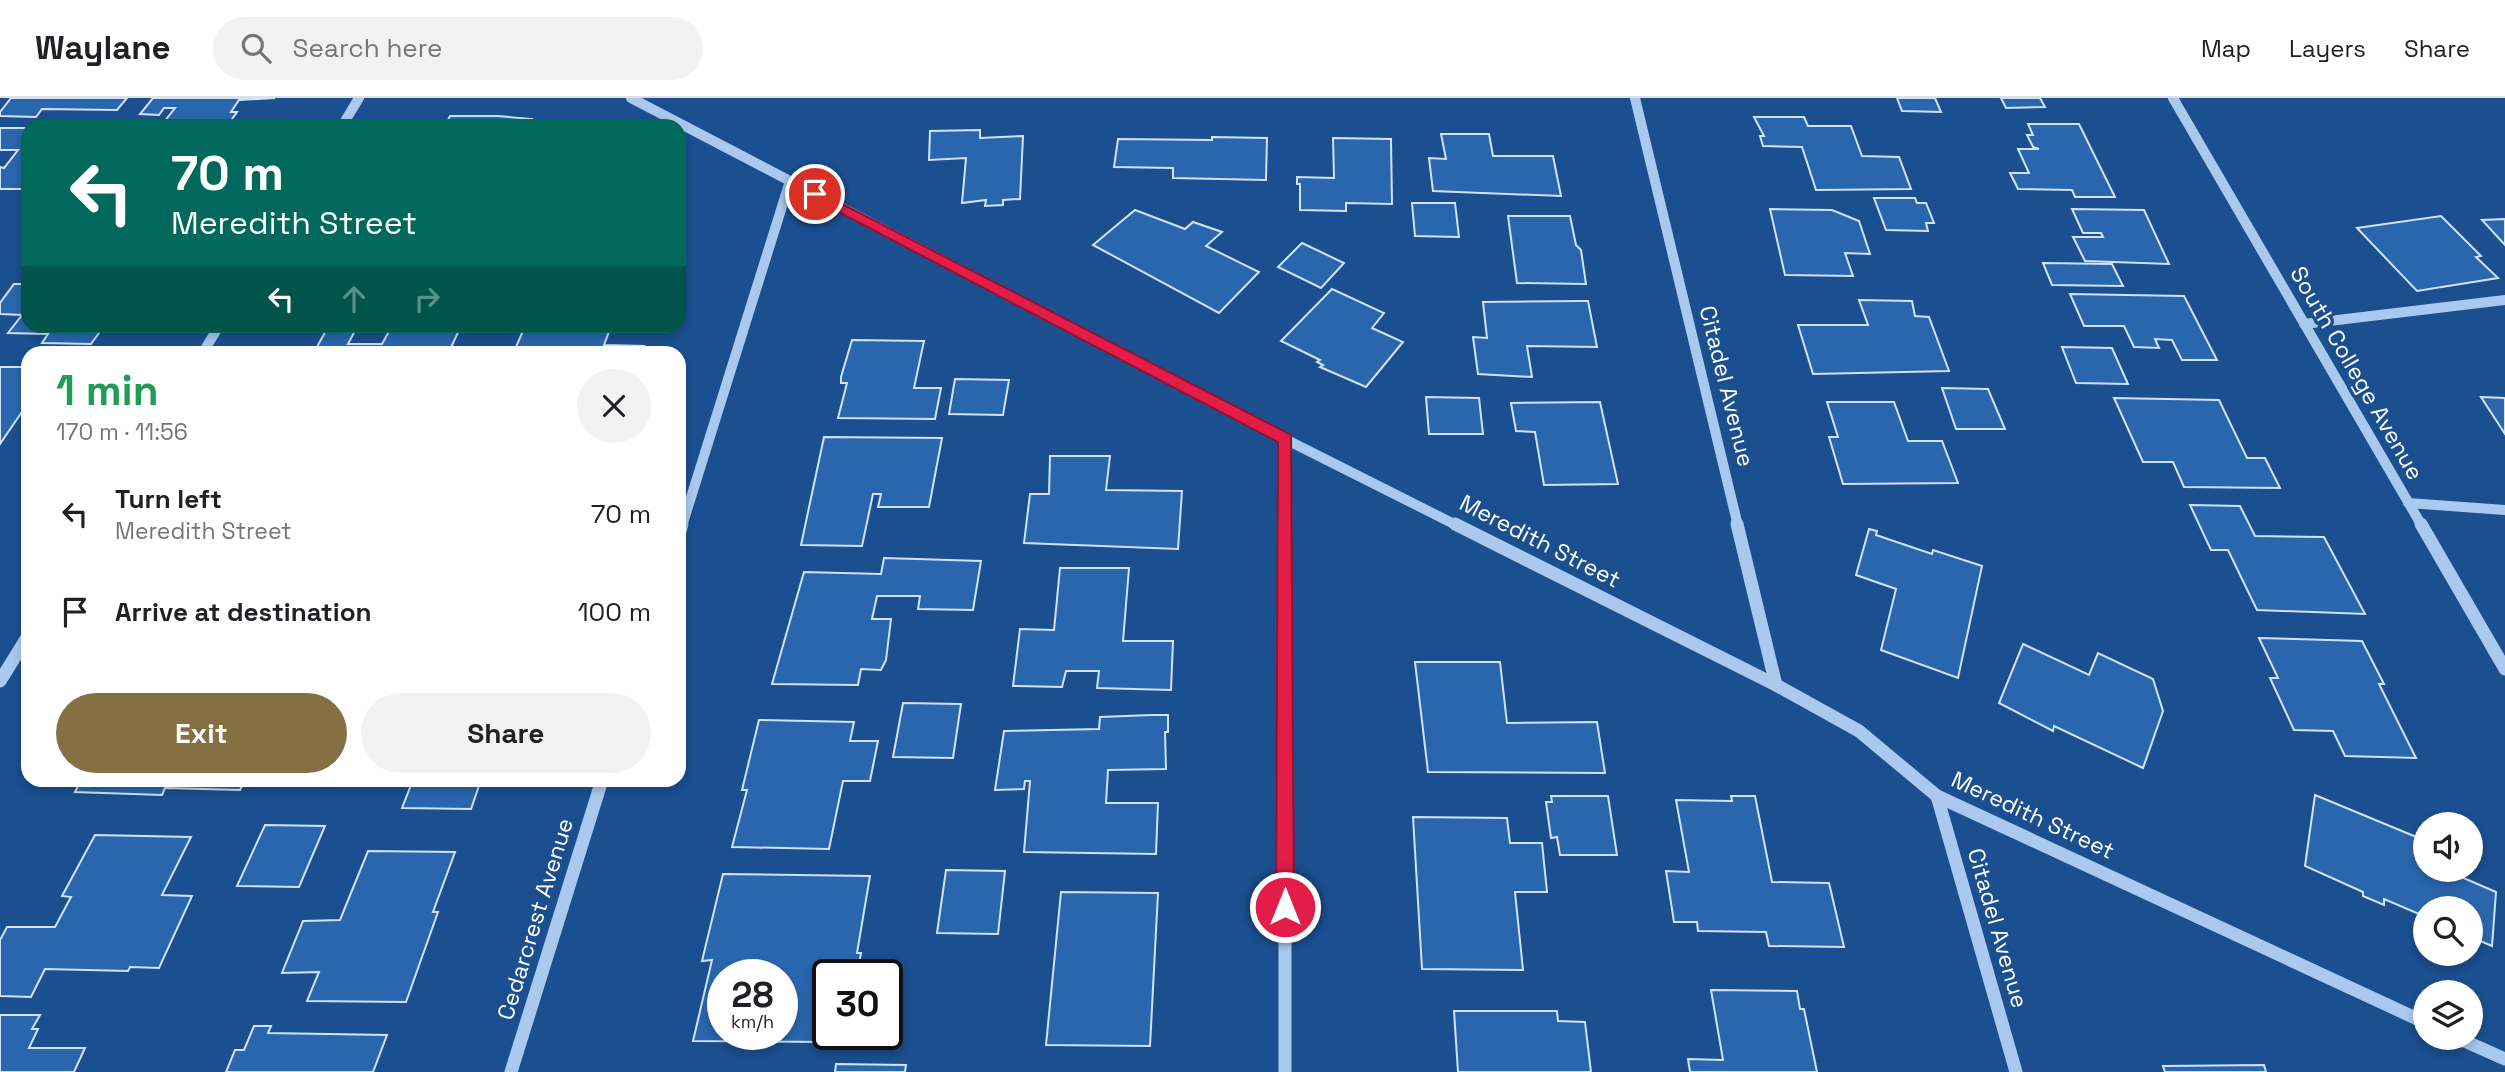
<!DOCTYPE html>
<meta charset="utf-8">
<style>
body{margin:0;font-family:"Space Grotesk",sans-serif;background:#f2f2f2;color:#202124;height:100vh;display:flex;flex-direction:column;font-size:26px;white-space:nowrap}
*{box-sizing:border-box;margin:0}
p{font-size:23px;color:#757577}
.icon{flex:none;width:38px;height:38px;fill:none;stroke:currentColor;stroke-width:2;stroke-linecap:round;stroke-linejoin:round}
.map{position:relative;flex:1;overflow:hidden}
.panel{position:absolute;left:21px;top:248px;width:665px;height:441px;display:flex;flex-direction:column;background:#fff;border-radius:21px;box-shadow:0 4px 10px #0003}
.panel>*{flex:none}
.banner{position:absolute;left:21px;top:21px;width:665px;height:214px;border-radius:21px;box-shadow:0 4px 10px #0003;background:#00695c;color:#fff;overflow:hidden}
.tools{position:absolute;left:2413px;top:714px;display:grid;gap:14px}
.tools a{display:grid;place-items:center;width:70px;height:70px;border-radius:50%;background:#fff;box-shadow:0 4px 10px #0003;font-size:35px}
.speed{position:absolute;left:707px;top:861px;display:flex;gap:14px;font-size:35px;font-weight:700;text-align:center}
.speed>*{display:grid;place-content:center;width:91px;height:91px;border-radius:50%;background:#fff;box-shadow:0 4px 10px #0003;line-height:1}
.speed small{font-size:18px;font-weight:400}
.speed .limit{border:4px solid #111;border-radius:10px;background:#fff;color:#111}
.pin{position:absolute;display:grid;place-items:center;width:60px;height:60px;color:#fff;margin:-30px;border:4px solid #fff;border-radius:50%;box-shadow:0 2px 7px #0007}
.me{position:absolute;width:77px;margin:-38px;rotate:0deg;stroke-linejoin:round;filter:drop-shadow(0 0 5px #0008)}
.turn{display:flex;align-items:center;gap:24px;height:147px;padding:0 35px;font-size:32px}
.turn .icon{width:91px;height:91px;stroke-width:2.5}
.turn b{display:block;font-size:49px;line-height:60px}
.lanes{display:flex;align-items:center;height:66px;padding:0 35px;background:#0003;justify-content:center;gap:35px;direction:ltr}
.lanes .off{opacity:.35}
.round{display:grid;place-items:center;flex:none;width:74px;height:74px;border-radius:37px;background:#f2f2f2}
.summary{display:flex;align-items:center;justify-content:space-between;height:119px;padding:0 35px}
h1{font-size:42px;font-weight:800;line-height:52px;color:#1e9e55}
.primary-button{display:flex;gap:14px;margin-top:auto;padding:14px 35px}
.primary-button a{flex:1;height:80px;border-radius:42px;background:#847042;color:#fff;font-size:28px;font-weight:800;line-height:80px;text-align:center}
.primary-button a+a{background:#f2f2f2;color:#202124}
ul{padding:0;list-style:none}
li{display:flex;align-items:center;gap:21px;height:98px;padding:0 35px}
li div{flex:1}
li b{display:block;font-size:26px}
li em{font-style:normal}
header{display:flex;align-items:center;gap:42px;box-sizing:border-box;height:98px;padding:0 35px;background:#fff;border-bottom:2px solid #e0e0e0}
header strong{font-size:33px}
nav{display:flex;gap:38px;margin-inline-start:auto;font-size:24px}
.search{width:490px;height:63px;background:#f2f2f2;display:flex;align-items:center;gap:18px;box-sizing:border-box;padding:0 24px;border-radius:38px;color:#757577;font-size:26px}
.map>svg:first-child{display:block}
.building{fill:#2a66ad;stroke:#cfe3fa;stroke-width:2;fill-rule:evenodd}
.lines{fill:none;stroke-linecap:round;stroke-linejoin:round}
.minor-far1{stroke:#a9c9ee;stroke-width:10}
.minor{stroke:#a9c9ee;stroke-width:13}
.route{fill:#e11d48;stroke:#92132f;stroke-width:2}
.labels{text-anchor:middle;stroke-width:7;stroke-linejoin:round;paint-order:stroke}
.street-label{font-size:23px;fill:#fff;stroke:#1b4f8f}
</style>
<header>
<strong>Waylane</strong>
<div class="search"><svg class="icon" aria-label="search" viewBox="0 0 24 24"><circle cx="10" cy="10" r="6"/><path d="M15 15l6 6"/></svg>Search here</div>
<nav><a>Map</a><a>Layers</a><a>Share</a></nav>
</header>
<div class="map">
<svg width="2505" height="974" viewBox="0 0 2505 974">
<rect width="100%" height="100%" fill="#1b4f8f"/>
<g class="building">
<polygon points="11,0 127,0 117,12 42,11 36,19 0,18 0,14"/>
<polygon points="153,0 275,0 239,2 231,14 237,14 227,28 161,28 175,10 164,10 159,17 140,16"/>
<polygon points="1897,0 1935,0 1941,14 1902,13"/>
<polygon points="2001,0 2040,0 2045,9 2006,10"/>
<polygon points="450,18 498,18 532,21 528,28 445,28"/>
<polygon points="1754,19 1804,19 1808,28 1851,28 1862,58 1899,59 1911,91 1816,92 1802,49 1763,48 1760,38 1764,38"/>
<polygon points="2028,26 2079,26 2115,99 2075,99 2072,92 2018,91 2010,75 2029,75 2018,51 2039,51 2033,49 2027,37 2033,37"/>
<polygon points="0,30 28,30 28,91 0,91 0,69 4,70 18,52 0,52"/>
<polygon points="980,32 980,40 1023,38 1020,101 1003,102 1003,107 985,108 986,102 962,105 966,60 929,62 930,33"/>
<polygon points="1441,36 1489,36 1493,58 1553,58 1561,98 1433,93 1429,60 1446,61"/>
<polygon points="1212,39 1267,40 1266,82 1173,80 1173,70 1114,69 1118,41 1212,42"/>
<polygon points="1333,40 1391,41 1392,106 1346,105 1346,113 1300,112 1300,86 1297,86 1297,79 1334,80"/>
<polygon points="1874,100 1915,100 1917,105 1926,105 1934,125 1926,125 1928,133 1886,132"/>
<polygon points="1412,105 1455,105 1459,139 1415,138"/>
<polygon points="1770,111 1832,112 1859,123 1870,156 1845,155 1853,178 1785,177"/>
<polygon points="2072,111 2144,112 2169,166 2085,163 2073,139 2103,139 2101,135 2083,135"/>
<polygon points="1135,112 1185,131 1193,124 1222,134 1206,148 1259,174 1219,215 1093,147"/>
<polygon points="1508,118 1570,118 1576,147 1581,152 1586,186 1517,185"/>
<polygon points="2441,118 2481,158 2476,159 2498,180 2417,193 2357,130"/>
<polygon points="2505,121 2505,147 2482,122"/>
<polygon points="1302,145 1344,165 1321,190 1278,169"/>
<polygon points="2043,165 2112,166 2123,188 2052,187"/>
<polygon points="14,186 28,186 28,228 104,228 91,246 42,245 48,236 8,235 22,217 0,216 0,205"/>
<polygon points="1332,191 1384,215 1372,230 1403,244 1366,289 1320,269 1323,267 1317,264 1320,262 1281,243"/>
<polygon points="2070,196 2184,198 2217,262 2182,262 2172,242 2155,241 2159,250 2134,249 2124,228 2084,228"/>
<polygon points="1859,202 1912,203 1915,218 1929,219 1949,273 1813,276 1798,227 1868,227"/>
<polygon points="1580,203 1588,203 1597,249 1527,248 1532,279 1478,276 1473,239 1487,240 1483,204"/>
<polygon points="392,228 461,228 448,256 313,256 328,229 357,229 348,246 382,246"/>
<polygon points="525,228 619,228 617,231 610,231 604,247 644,248 641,256 513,256"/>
<polygon points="852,242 924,243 914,290 941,290 935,321 838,320 847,285 841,285 841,279"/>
<polygon points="2062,249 2112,250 2128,286 2076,285"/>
<polygon points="0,269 28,269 28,305 0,346"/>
<polygon points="955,281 1009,282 1003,317 949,316"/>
<polygon points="1942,290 1988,291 2005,331 1956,331"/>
<polygon points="1426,299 1479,300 1483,336 1429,336"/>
<polygon points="2481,299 2505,300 2505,336"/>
<polygon points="2114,300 2219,302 2247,360 2265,360 2280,390 2184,389 2173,364 2143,364"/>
<polygon points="1600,304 1618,386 1544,387 1535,334 1516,333 1511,305"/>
<polygon points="1827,304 1894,304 1908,343 1942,343 1958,385 1843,386 1829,339 1838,339"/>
<polygon points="824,339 942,340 929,409 878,409 881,396 873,396 862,448 801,447"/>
<polygon points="1050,358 1110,358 1106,392 1182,393 1178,451 1024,445 1030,396 1049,396"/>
<polygon points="2190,407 2240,408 2255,438 2324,439 2365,516 2257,512 2228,452 2211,452"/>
<polygon points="1869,431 1877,433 1876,437 1932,456 1933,452 1982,468 1958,580 1881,552 1896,491 1856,477"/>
<polygon points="884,460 981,463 973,512 918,511 920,498 877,498 872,521 891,521 886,562 881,572 861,571 858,587 772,586 804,474 881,476"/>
<polygon points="1060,470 1129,470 1123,543 1173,543 1171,592 1097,590 1099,573 1066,573 1062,589 1013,588 1020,531 1054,532"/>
<polygon points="2259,540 2362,543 2384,586 2379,586 2416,660 2345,658 2333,633 2294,632 2270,580 2278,580"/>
<polygon points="2023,546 2089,577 2098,555 2153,581 2163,613 2143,670 2054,628 2053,633 1999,605"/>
<polygon points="1415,564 1500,564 1507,625 1597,624 1605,675 1428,674"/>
<polygon points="903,605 961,606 953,660 893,659"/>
<polygon points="1152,617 1168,617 1168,634 1165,634 1166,671 1108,672 1106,705 1158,705 1156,756 1024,754 1030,683 1025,683 1024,691 995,692 1004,633 1099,631 1100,619"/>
<polygon points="759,622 854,624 850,643 878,643 870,683 843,683 829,751 732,749 747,692 742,692"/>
<polygon points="81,682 245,682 240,692 165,690 162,697 75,694"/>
<polygon points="413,682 481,682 471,711 402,710"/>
<polygon points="2315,697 2426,743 2426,772 2445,772 2496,794 2492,848 2471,839 2471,810 2426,810 2426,819 2384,801 2384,807 2363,798 2363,794 2305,768"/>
<polygon points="1551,698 1608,698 1617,757 1560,757 1557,739 1551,740 1546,704 1552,704"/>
<polygon points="1731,698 1755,698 1772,784 1829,785 1844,849 1769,848 1766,834 1698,833 1697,824 1674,824 1666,773 1689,774 1676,702 1732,703"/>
<polygon points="1413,719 1507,720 1510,745 1542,745 1547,794 1515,794 1523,872 1422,871"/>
<polygon points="265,727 325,728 299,789 237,788"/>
<polygon points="95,737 191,739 162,797 192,798 159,870 130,869 128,873 45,871 31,899 0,898 0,842 7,829 55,829 71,799 62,798"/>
<polygon points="368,753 455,754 433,814 438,814 406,904 307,903 319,874 282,875 303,823 340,822"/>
<polygon points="946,772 1005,773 998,836 937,835"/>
<path d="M 723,776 L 870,778 L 857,855 L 861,855 L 857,877 L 828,877 L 830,944 L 693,943 L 712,862 L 702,863 ZM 723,877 L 782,877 L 782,936 L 723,936 Z"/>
<polygon points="1061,794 1158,795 1150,948 1046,947"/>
<polygon points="1711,892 1797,893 1800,911 1804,911 1817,974 1690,974 1688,961 1723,962"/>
<polygon points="1454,913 1557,913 1558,923 1585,924 1591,974 1458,974"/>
<polygon points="0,917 40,917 32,931 38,931 29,950 85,950 74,974 0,974"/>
<polygon points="254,928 271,928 268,935 387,937 373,974 226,974 235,952 244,952"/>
<polygon points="836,966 906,967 905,974 835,974"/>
<polygon points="2264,967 2266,974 2165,974 2163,968"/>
</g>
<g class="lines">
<g class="minor-far1">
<polyline points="631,0 1285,341 1458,428"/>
<polyline points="1635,0 1738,428"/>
<polyline points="2173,0 2422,428"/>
<polyline points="342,28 359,0"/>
<polyline points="2304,226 2505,202"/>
<polyline points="202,256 219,228"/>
<polyline points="1285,341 1285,428"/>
<polyline points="2408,405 2505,412"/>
<polyline points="682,428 790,83"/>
</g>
<g class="minor">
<polyline points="1285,426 1285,974"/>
<polyline points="1455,426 1776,587 1859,633 1937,698 2426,925"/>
<polyline points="1737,426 1776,587"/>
<polyline points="2421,426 2505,571"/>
<polyline points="679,437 682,426"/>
<polyline points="0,583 28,538"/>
<polyline points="1937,698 2016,974"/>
<polyline points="2458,940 2505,961"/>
<polyline points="511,974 602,682"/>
</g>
</g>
<polygon class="route" points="815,92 1291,337 1294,809 1292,815 1285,818 1278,815 1276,809 1278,344 810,99 810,93"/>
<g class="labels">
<g class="street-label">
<text transform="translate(2357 275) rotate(60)" y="8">South College Avenue</text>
<text transform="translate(1727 288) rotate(76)" y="8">Citadel Avenue</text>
<text transform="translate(1540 443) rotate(27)" y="8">Meredith Street</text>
<text transform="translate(2033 717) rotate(25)" y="8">Meredith Street</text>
<text transform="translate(535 821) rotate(-73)" y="8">Cedarcrest Avenue</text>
<text transform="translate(1998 830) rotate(74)" y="8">Citadel Avenue</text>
</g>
</g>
</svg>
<div class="tools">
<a><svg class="icon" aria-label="sound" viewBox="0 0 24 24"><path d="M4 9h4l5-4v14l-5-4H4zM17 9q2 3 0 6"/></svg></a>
<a><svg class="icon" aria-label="search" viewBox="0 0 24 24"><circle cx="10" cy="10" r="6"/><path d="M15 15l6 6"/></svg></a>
<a><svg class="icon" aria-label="layers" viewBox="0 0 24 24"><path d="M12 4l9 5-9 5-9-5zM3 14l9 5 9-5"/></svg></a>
</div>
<div class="speed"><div>28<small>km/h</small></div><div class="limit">30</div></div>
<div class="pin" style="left:815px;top:96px;background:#d93025"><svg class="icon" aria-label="arrive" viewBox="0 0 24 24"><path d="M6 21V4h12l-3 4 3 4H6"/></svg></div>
<svg class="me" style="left:1285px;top:809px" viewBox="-20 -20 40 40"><circle r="17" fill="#e11d48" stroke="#fff" stroke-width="3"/><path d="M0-11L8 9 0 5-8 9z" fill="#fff"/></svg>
<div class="banner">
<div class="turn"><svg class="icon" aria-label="left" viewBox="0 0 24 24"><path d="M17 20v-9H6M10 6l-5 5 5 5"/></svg><div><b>70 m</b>Meredith Street</div></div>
<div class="lanes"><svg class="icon" aria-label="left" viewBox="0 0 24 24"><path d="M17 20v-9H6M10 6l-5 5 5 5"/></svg><svg class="icon off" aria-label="ahead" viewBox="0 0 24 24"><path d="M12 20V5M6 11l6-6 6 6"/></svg><svg class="icon off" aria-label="right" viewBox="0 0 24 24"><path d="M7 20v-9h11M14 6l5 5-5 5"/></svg></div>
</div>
<section class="panel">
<div class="summary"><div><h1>1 min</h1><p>170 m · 11:56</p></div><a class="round"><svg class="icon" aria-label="close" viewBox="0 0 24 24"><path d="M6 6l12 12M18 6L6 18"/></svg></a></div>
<ul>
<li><svg class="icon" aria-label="left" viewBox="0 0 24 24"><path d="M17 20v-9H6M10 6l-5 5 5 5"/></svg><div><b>Turn left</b><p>Meredith Street</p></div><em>70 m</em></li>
<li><svg class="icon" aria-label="arrive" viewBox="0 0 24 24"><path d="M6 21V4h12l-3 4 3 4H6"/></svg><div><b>Arrive at destination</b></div><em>100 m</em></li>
</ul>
<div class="primary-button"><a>Exit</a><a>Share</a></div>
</section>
</div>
